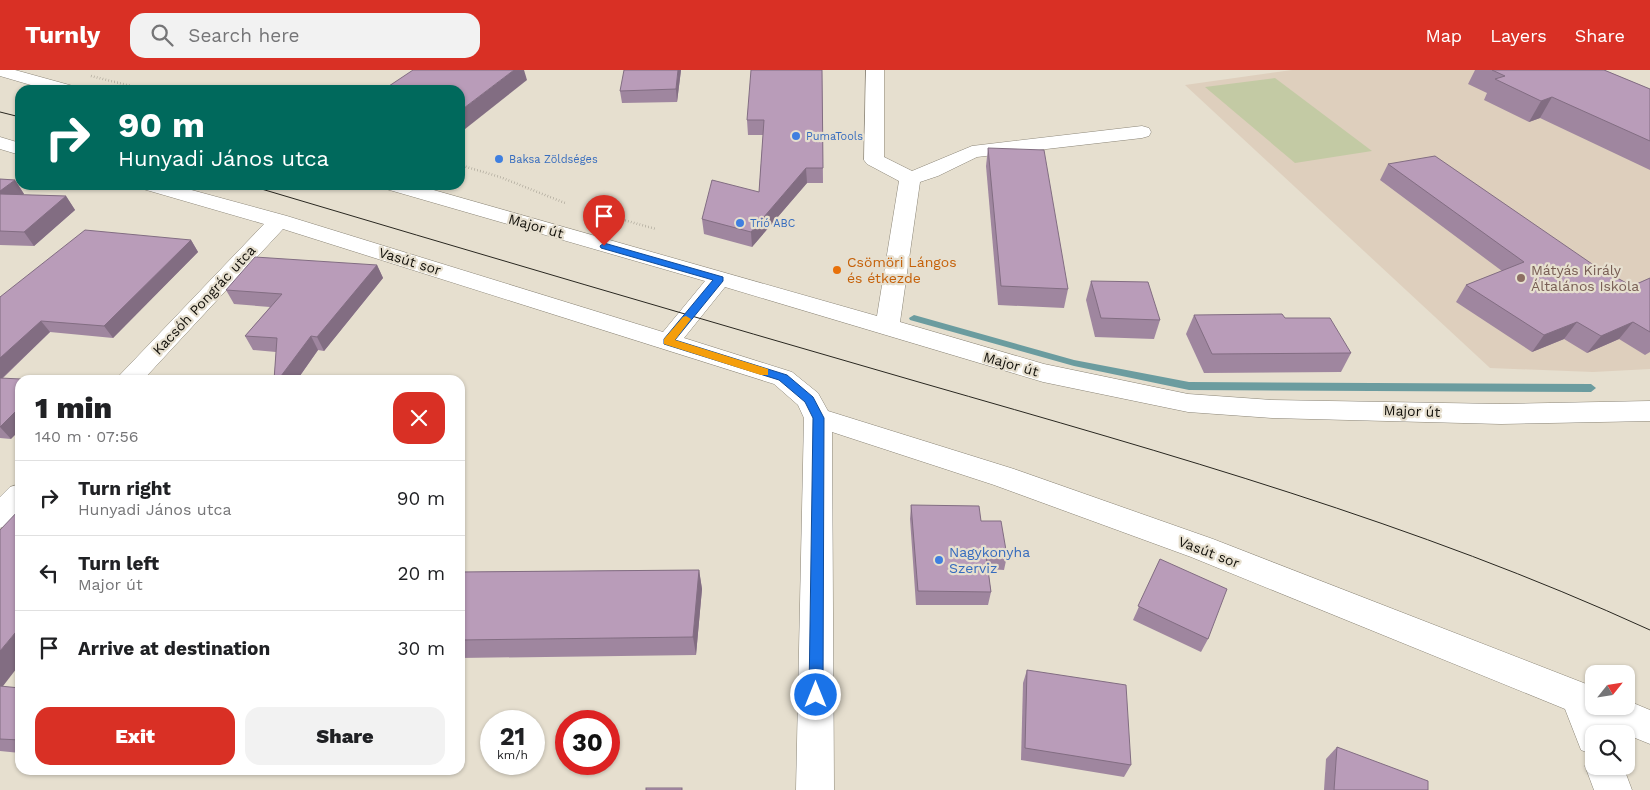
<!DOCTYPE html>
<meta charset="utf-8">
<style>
body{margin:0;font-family:"Work Sans",sans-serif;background:#f2f2f2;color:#202124;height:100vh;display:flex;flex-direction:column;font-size:19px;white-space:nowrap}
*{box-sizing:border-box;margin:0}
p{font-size:16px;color:#757577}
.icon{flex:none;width:28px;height:28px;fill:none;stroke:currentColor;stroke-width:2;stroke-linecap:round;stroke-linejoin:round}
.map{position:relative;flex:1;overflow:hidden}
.sheet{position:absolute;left:15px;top:305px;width:450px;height:400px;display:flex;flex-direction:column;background:#fff;border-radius:15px;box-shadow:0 1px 4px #0004}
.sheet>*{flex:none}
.top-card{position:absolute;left:15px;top:15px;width:450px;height:105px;border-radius:15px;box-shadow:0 1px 4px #0004;background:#00695c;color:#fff;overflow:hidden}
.needle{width:32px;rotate:60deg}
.controls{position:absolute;left:1585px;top:595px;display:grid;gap:10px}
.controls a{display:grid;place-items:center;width:50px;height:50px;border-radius:10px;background:#fff;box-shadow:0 1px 4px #0004;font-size:25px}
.speed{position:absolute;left:480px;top:640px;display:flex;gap:10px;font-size:25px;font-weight:700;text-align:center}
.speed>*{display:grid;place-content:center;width:65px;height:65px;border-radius:50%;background:#fff;box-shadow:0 1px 4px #0004;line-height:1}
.speed small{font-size:12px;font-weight:400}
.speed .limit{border:8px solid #d22;background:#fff;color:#111}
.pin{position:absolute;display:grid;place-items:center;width:42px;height:42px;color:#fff;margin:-51px -21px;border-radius:50% 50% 50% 0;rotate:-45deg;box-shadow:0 0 5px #0007}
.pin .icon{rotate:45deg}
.me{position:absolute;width:55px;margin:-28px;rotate:0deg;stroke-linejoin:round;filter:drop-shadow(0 0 4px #0008)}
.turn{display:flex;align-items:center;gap:18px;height:105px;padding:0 20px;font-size:22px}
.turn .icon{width:65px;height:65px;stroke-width:2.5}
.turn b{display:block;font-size:35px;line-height:42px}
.round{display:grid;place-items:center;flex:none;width:52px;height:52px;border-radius:15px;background:#f2f2f2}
.summary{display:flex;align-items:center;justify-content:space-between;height:85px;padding:0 20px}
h1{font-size:30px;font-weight:800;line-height:38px}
.cta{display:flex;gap:10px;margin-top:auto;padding:10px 20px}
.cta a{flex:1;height:58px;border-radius:15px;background:#d93025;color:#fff;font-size:20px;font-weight:800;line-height:58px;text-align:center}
.cta a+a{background:#f2f2f2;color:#202124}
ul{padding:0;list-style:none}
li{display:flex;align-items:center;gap:15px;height:75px;padding:0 20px;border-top:1px solid #e0e0e0}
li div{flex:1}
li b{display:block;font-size:19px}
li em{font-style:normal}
header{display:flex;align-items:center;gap:30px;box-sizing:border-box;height:70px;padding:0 25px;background:#d93025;color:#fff}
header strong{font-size:24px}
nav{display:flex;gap:28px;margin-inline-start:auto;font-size:18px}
.search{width:350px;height:45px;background:#f2f2f2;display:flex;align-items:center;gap:12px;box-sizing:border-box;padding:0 18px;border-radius:15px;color:#757577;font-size:19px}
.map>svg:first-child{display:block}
.education{fill:#decfbd}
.green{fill:#c3caa4}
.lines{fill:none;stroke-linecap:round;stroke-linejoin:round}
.stream{fill:#6b9c9f;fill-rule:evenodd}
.minor-casing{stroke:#8b8577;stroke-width:1}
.path{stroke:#999488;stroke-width:2.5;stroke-dasharray:0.5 2.5;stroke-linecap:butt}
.minor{fill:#fff;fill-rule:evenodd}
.tram{stroke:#292720;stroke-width:1}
.wall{fill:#9f869f}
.shaded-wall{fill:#826d82}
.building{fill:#b99cb9;stroke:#826d82}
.route{fill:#1a73e8;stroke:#114b97}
.slow{fill:#f59e0b}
.shop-dot{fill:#3f7fe0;stroke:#e6dfcf;stroke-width:2}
.food-dot{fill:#e8710a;stroke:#e6dfcf;stroke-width:2}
.education-dot{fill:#8d6e63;stroke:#e6dfcf;stroke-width:2}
.labels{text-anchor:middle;stroke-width:4.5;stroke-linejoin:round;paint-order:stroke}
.far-shop-label{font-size:11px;fill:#366cbe;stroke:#e6dfcf;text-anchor:start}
.street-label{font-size:14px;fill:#110f09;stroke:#e6dfcf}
.food-label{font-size:14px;fill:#c56008;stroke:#e6dfcf;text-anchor:start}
.education-label{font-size:14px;fill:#785e54;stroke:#e6dfcf;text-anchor:start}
.shop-label{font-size:14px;fill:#366cbe;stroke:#e6dfcf;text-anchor:start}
</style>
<header>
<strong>Turnly</strong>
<div class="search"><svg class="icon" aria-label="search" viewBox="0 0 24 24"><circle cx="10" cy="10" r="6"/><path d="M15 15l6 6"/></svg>Search here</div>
<nav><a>Map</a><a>Layers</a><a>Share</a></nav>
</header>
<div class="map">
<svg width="1650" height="720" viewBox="0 0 1650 720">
<rect width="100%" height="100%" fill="#e6dfcf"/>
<polygon class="education" points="1292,0 1543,0 1650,46 1650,299 1593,302 1490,298 1185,15"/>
<polygon class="green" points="1275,8 1372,81 1295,93 1205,17"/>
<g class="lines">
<polygon class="stream" points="914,245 1074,290 1189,312 1591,314 1596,318 1591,322 1189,320 1074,296 910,250 909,248"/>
<g class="minor-casing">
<g id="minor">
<polygon points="0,0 15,0 73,16 76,20 48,20 0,6"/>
<polygon points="866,0 884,0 884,87 912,101 972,76 1142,56 1149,58 1151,62 1149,66 1142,68 977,87 938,106 920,112 900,252 1044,294 1188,324 1272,330 1501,334 1650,331 1650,351 1501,354 1272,348 1188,342 1043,312 725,217 684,268 792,302 818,323 828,341 1014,399 1213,469 1594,617 1594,636 1626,636 1626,630 1650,640 1650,674 1608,657 1611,664 1594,664 1594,696 1623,696 1632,720 1594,720 1585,696 1591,684 1581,680 1565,639 1191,487 994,415 832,362 834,720 796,720 804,348 798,335 774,314 283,159 143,310 115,310 264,154 143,119 140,115 173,115 287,146 663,262 705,211 386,119 383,115 416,115 877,246 899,111 867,94 864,90"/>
<polygon points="0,67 20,73 20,85 0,79"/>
<polygon points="20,414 20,444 11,454 0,458 0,427 10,417"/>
</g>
</g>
<g class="path">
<polyline points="91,6 147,20"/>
<polyline points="460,95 500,107 565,133"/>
<polyline points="602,144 656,159"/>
</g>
<use href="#minor" class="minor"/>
<g class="tram">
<polyline points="0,42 20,47"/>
<path d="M 248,115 C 473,182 697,248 922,313 C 1169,384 1416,453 1650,560"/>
</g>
</g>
<g class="wall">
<polygon points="681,0 677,32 622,33 620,21"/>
<polygon points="822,0 823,113 807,113 752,177 704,164 702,149 759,122 763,65 748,65 747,50"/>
<polygon points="1475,0 1604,0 1650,19 1650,100 1540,48 1529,52 1484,30 1487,23 1468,14"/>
<polygon points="988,78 1068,219 1064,238 998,235 986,96"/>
<polygon points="1388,94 1595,196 1632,216 1650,208 1650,282 1645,285 1619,269 1587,283 1564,269 1532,282 1456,232 1466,215 1502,201 1380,110"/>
<polygon points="0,109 15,110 24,124 23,125 66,126 75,140 34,176 0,175"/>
<polygon points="191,170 198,182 113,268 50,262 3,308 11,369 0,368 0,227"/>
<polygon points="377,195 383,208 324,281 318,280 297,310 274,310 276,282 253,280 245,266 270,237 234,234 226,220"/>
<polygon points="1091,211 1160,250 1154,269 1095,267 1086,230"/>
<polygon points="1194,245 1285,248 1351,283 1341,302 1204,303 1186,264"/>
<polygon points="911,435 981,451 1007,486 1004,500 988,499 991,522 988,535 916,535 910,449"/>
<polygon points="0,460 2,617 20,618 20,683 0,681"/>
<polygon points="1160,489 1208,569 1201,582 1133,550"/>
<polygon points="699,500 702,519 696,585 460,588 460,502"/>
<polygon points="1027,600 1131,695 1124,707 1021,690 1023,613"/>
<polygon points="1337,677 1428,720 1324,720 1326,689"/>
</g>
<g class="shaded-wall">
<polygon points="514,0 524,0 527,10 460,63 460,41"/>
<polygon points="678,0 681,0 677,32 676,19"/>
<polygon points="1552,27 1540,48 1529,52 1541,31"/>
<polygon points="806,98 807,113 752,177 751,162"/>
<polygon points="15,110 24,124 6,137 0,129 0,121"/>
<polygon points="66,126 75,140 34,176 24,162"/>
<polygon points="191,170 198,182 113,268 104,256"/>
<polygon points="377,195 383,208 324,281 317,267"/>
<polygon points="41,251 50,262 0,310 0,288"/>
<polygon points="1577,252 1564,269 1532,282 1544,265"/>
<polygon points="1633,252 1619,269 1587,283 1601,266"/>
<polygon points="311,266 318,280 297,310 278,310"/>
<polygon points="20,337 20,360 11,369 0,357"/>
<polygon points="699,500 702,519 696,585 693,567"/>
<polygon points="20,557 20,594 0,620 0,581"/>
</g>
<g class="building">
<polygon points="413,0 514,0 460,41 460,20 383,20"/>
<polygon points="624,0 678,0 676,19 620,21"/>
<polygon points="751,0 822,0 823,98 806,98 751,162 702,149 712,110 759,122 764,50 747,50"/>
<polygon points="1492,0 1604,0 1650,19 1650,71 1552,27 1541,31 1495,9 1505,6"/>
<polygon points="988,78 1044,80 1068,219 1001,216"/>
<polygon points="1435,86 1595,196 1632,216 1650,208 1650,262 1633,252 1601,266 1577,252 1544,265 1466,215 1524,192 1388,94"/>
<polygon points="0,109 15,110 0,121"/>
<polygon points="0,124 66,126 24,162 0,161"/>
<polygon points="85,160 191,170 104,256 41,251 0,288 0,227"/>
<polygon points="255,187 377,195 317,267 311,266 278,310 274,310 277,268 245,266 282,224 226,220"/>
<polygon points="1091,211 1148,212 1160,250 1101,248"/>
<polygon points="1282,244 1285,248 1330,248 1351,283 1212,284 1194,245"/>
<polygon points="0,308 42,310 20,310 20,337 0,357"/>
<polygon points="911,435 979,436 981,451 1001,451 1007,486 986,485 991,522 918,521"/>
<polygon points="20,439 20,557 0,581 0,460"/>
<polygon points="1160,489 1227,519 1208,569 1138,536"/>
<polygon points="699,500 693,567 460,570 460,502"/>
<polygon points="1027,600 1126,615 1131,695 1025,678"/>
<polygon points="0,616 20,618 20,670 0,669"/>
<polygon points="1337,677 1428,711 1428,720 1334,720"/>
<rect x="646" y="718" width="36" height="2"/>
</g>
<polygon class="route" points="604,173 723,207 723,211 675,270 787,305 813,327 824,348 823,625 821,630 816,632 811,630 809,625 813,348 805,332 779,310 664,274 664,269 713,210 601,178 600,176"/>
<polygon class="slow" points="686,246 691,249 675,270 768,299 768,305 761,305 664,274 664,269 683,247"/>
<g class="shop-dot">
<circle cx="796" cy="66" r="5"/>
<circle cx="499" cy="89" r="5"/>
<circle cx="740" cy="153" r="5"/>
<circle cx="939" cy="490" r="5"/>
</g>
<circle class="food-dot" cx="837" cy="200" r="5"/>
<circle class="education-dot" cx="1521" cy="208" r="5"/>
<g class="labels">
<g class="far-shop-label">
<text x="806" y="70">PumaTools</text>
<text x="509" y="93">Baksa Zöldséges</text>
<text x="750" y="157">Trió ABC</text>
</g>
<g class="street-label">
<text transform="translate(536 156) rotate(16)" y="5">Major út</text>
<text transform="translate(410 191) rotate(17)" y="5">Vasút sor</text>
<text transform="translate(204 230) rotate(-47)" y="5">Kacsóh Pongrác utca</text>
<text transform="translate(1011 294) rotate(16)" y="5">Major út</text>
<text transform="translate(1412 341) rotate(2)" y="5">Major út</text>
<text transform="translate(1209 482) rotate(21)" y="5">Vasút sor</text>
</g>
<g class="food-label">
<text x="847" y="197">Csömöri Lángos<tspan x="847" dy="16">és étkezde</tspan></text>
</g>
<g class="education-label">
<text x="1531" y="205">Mátyás Király<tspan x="1531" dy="16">Általános Iskola</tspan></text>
</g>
<g class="shop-label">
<text x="949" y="487">Nagykonyha<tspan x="949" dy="16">Szerviz</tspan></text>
</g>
</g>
</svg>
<div class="controls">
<a><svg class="needle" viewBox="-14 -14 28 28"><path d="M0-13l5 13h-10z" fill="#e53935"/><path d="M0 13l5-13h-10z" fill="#757577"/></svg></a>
<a><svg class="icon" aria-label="search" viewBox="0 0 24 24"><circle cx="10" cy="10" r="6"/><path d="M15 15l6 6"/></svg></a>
</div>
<div class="speed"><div>21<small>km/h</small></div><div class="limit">30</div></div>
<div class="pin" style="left:604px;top:176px;background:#d93025"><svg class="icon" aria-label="arrive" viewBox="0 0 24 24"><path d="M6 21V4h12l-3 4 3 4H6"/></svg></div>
<svg class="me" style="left:816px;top:625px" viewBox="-20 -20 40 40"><circle r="17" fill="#1a73e8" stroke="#fff" stroke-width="3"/><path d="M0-11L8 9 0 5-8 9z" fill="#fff"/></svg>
<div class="top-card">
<div class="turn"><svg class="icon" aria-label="right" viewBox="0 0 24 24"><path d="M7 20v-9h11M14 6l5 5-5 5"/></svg><div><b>90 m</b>Hunyadi János utca</div></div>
</div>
<section class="sheet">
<div class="summary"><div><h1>1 min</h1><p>140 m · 07:56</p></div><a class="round" style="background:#d93025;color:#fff"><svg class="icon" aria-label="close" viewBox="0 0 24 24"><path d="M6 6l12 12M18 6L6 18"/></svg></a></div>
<ul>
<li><svg class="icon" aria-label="right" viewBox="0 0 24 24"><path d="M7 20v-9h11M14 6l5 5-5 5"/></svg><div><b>Turn right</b><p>Hunyadi János utca</p></div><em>90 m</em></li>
<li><svg class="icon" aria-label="left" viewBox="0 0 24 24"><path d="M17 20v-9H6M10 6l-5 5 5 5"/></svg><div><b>Turn left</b><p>Major út</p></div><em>20 m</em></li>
<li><svg class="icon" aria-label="arrive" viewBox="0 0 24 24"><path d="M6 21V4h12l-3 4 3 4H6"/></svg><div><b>Arrive at destination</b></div><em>30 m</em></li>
</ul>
<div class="cta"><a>Exit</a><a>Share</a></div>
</section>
</div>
